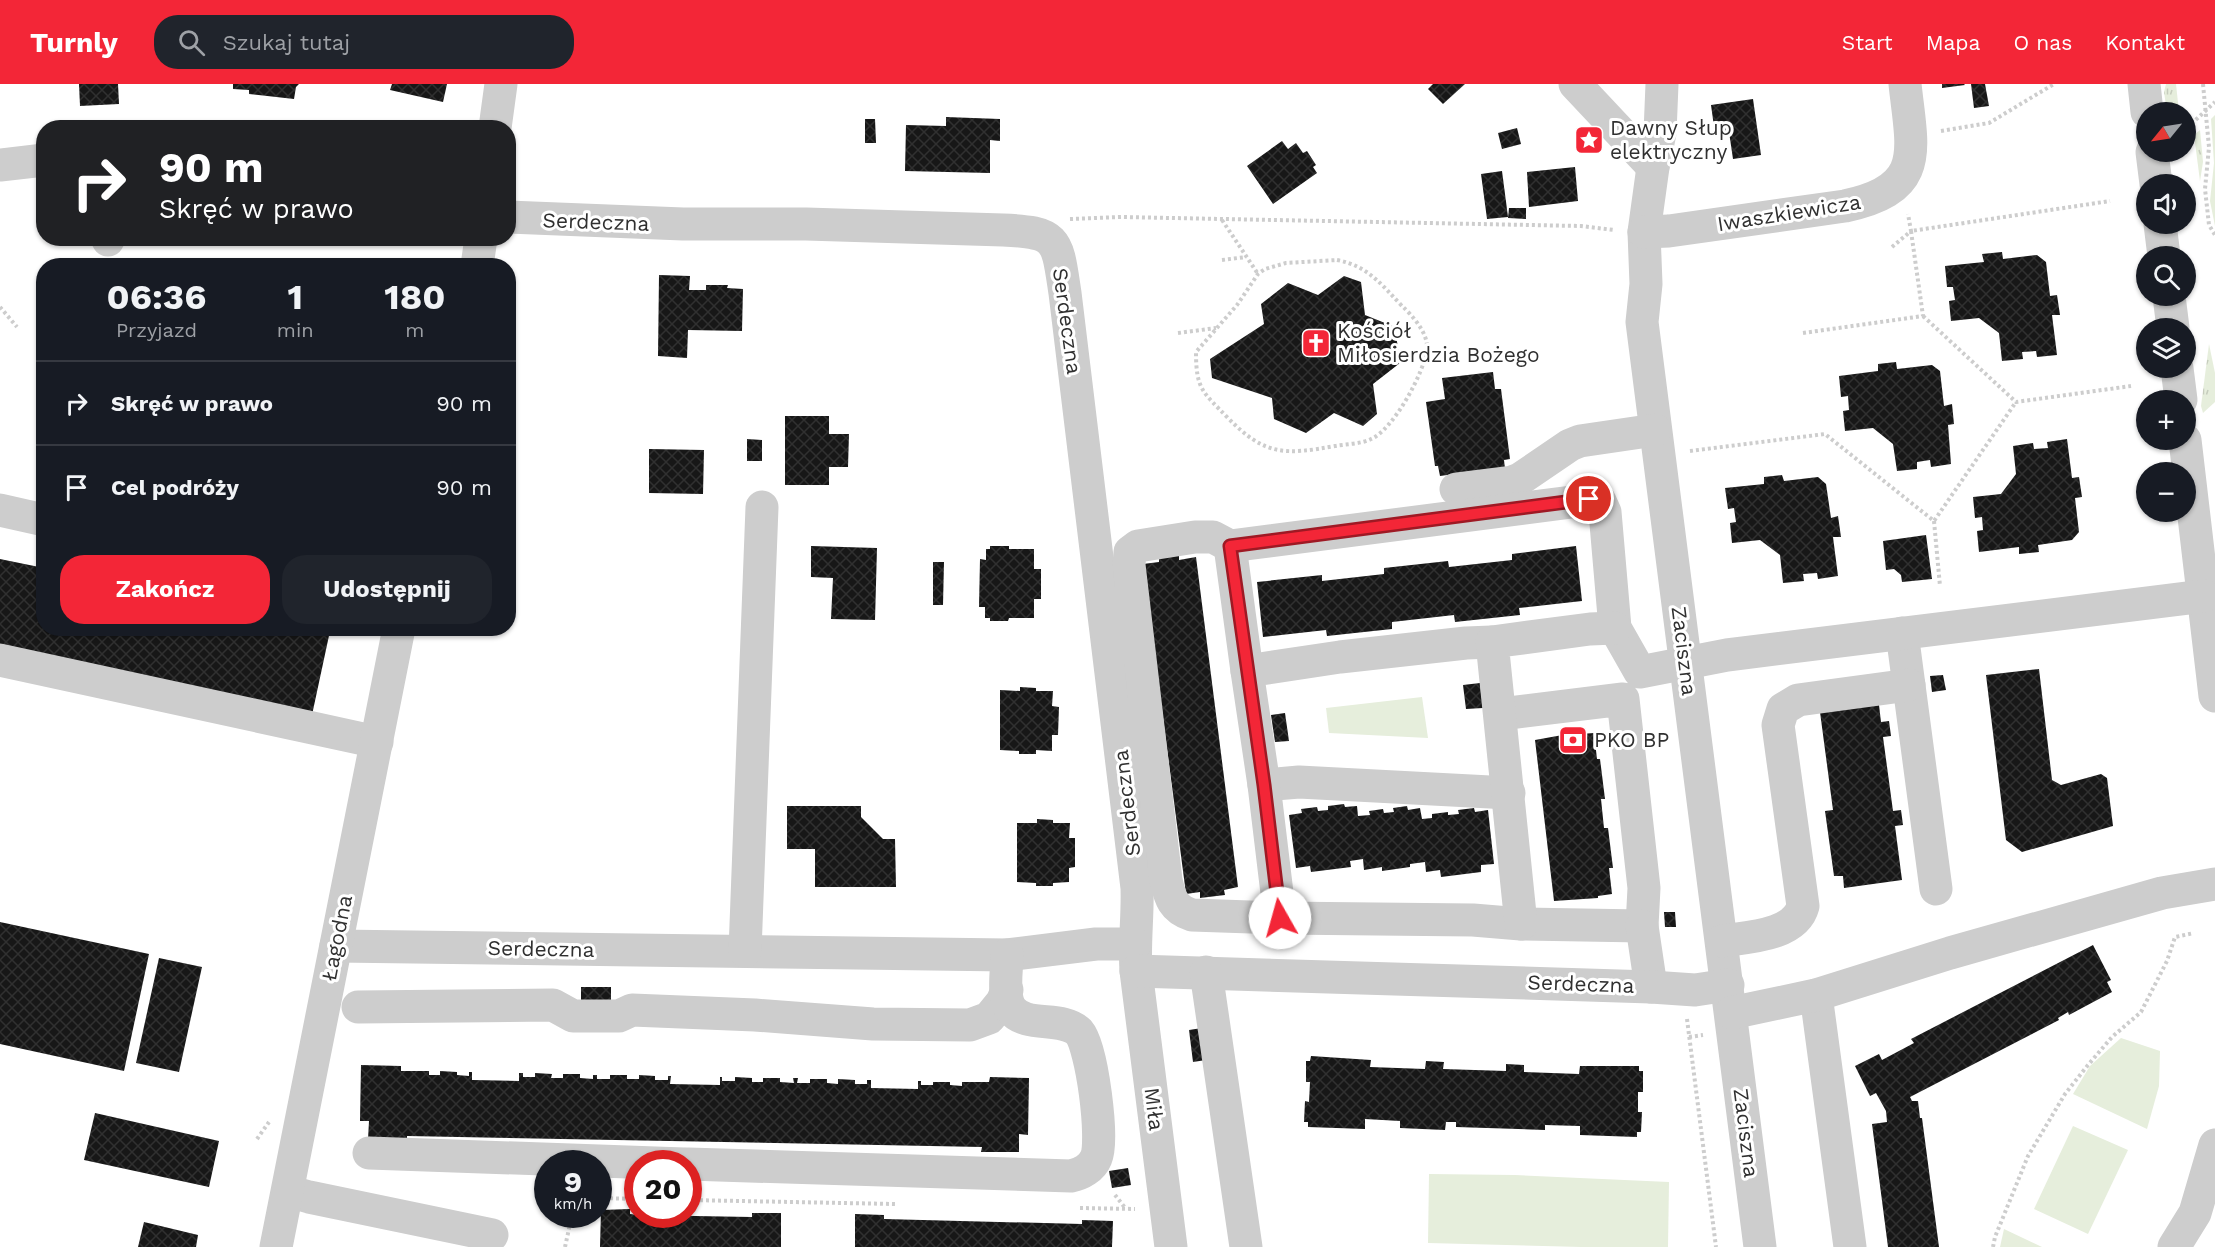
<!DOCTYPE html>
<html lang="pl">
<meta charset="utf-8">
<style>
body{margin:0;font-family:"Work Sans",sans-serif;background:#20242c;color:#f1f3f6;height:100vh;display:flex;flex-direction:column;font-size:22px;white-space:nowrap}
*{box-sizing:border-box;margin:0}
p{font-size:20px;color:#9ea1a6}
.icon{flex:none;width:33px;height:33px;fill:none;stroke:currentColor;stroke-width:2;stroke-linecap:round;stroke-linejoin:round}
.map{position:relative;flex:1;overflow:hidden}
.drawer{position:absolute;left:36px;top:174px;width:480px;height:378px;display:flex;flex-direction:column;background:#171b24;border-radius:24px;box-shadow:0 2px 4px #0004}
.drawer>*{flex:none}
.hud{position:absolute;left:36px;top:36px;width:480px;height:126px;border-radius:24px;box-shadow:0 2px 4px #0004;background:#202124;color:#fff;overflow:hidden}
.needle{width:39px;rotate:240deg}
.tools{position:absolute;left:2136px;top:18px;display:grid;gap:12px}
.tools a{display:grid;place-items:center;width:60px;height:60px;border-radius:50%;background:#171b24;box-shadow:0 2px 4px #0004;font-size:30px}
.speed{position:absolute;left:534px;top:1066px;display:flex;gap:12px;font-size:30px;font-weight:700;text-align:center}
.speed>*{display:grid;place-content:center;width:78px;height:78px;border-radius:50%;background:#171b24;box-shadow:0 2px 4px #0004;line-height:1}
.speed small{font-size:15px;font-weight:400}
.speed .limit{border:9px solid #d22;background:#fff;color:#111}
.pin{position:absolute;display:grid;place-items:center;width:51px;height:51px;color:#fff;margin:-26px;border:3px solid #fff;border-radius:50%;box-shadow:0 2px 6px #0007}
.me{position:absolute;width:66px;margin:-33px;rotate:353deg;stroke-linejoin:round;filter:drop-shadow(0 0 4px #0008)}
.turn{display:flex;align-items:center;gap:21px;height:126px;padding:0 24px;font-size:27px}
.turn .icon{width:78px;height:78px;stroke-width:2.5}
.turn b{display:block;font-size:42px;line-height:51px}
.eta{display:flex;justify-content:space-evenly;align-items:center;height:102px;text-align:center}
.eta b{font-size:36px;font-weight:700;line-height:42px}
.cta{display:flex;gap:12px;margin-top:auto;padding:12px 24px}
.cta a{flex:1;height:69px;border-radius:24px;background:#f32637;color:#fff;font-size:24px;font-weight:700;line-height:69px;text-align:center}
.cta a+a{background:#20242c;color:#f1f3f6}
ul{padding:0;list-style:none}
li{display:flex;align-items:center;gap:18px;height:84px;padding:0 24px;border-top:2px solid #363941}
li div{flex:1}
li b{display:block;font-size:22px}
li em{font-style:normal}
header{display:flex;align-items:center;gap:36px;box-sizing:border-box;height:84px;padding:0 30px;background:#f32637;color:#fff}
header strong{font-size:28px}
nav{display:flex;gap:33px;margin-inline-start:auto;font-size:21px}
.search{width:420px;height:54px;background:#20242c;display:flex;align-items:center;gap:15px;box-sizing:border-box;padding:0 21px;border-radius:24px;color:#9ea1a6;font-size:22px}
.map>svg:first-child{display:block}
.grass{fill:url(#grass-tufts)}
.park{fill:#e6eedc}
.building{fill:url(#building-cross-hatch)}
.lines{fill:none;stroke-linecap:round;stroke-linejoin:round}
.path{stroke:#cdcdcd;stroke-width:4;stroke-dasharray:3 3;stroke-linecap:butt}
.minor{stroke:#cdcdcd;stroke-width:33}
.route-casing{stroke:#9e1924;stroke-width:15}
.route{stroke:#f32637;stroke-width:10}
.labels{text-anchor:middle;stroke-width:6;stroke-linejoin:round;paint-order:stroke}
.poi-label{font-size:21px;fill:#303030;stroke:#fff;text-anchor:start}
.street-label{font-size:21px;fill:#303030;stroke:#fff}
</style>
<header>
<strong>Turnly</strong>
<div class="search"><svg class="icon" aria-label="search" viewBox="0 0 24 24"><circle cx="10" cy="10" r="6"/><path d="M15 15l6 6"/></svg>Szukaj tutaj</div>
<nav><a>Start</a><a>Mapa</a><a>O nas</a><a>Kontakt</a></nav>
</header>
<div class="map">
<svg width="2215" height="1163" viewBox="0 0 2215 1163">
<defs>
<pattern id="grass-tufts" width="24" height="20" patternUnits="userSpaceOnUse" patternTransform="scale(1.5)"><rect width="24" height="20" fill="#e6eedc"/><path d="M3 7l-1-3M5 7V3M7 7l1-3M15 17l-1-3M17 17v-4M19 17l1-3" fill="none" stroke="#c6ccbd"/></pattern>
<pattern id="building-cross-hatch" width="8" height="8" patternUnits="userSpaceOnUse" patternTransform="scale(1.5)"><rect width="8" height="8" fill="#171717"/><path d="M0 0l8 8M0 8l8-8" fill="none" stroke="#303030"/></pattern>
</defs>
<rect width="100%" height="100%" fill="#fff"/>
<g class="grass">
<polygon points="2166,0 2176,0 2179,28 2167,28 2164,8"/>
<polygon points="2215,31 2215,142 2210,117 2214,79 2211,35"/>
<polygon points="2200,46 2203,78 2200,97 2194,51"/>
<polygon points="2209,260 2215,289 2215,318 2203,329 2201,322"/>
</g>
<g class="park">
<polygon points="1422,613 1428,654 1329,649 1326,624"/>
<polygon points="2121,954 2160,967 2159,1002 2147,1045 2073,1010 2090,982"/>
<polygon points="2073,1042 2128,1066 2088,1150 2034,1125"/>
<polygon points="1429,1090 1515,1091 1669,1098 1668,1163 1581,1163 1428,1159"/>
<polygon points="2004,1145 2042,1163 2000,1163"/>
</g>
<g class="building">
<polygon points="79,0 118,0 119,20 80,22"/>
<polygon points="233,0 299,0 296,3 294,15 249,10 249,6 233,5"/>
<polygon points="392,0 447,0 443,18 390,6"/>
<polygon points="1433,0 1465,0 1443,20 1428,5"/>
<polygon points="1942,0 1964,0 1965,1 1942,4"/>
<polygon points="1971,0 1985,0 1989,22 1974,24"/>
<polygon points="1753,15 1761,71 1733,75 1729,48 1715,50 1711,21"/>
<polygon points="946,33 1000,35 1000,57 990,56 990,89 905,87 906,41 946,42"/>
<polygon points="865,35 875,35 876,59 865,59"/>
<polygon points="1517,44 1521,60 1502,65 1498,49"/>
<polygon points="1282,57 1288,65 1296,59 1303,69 1307,67 1316,81 1313,83 1317,89 1273,120 1247,82"/>
<polygon points="1575,83 1578,117 1529,123 1527,88"/>
<polygon points="1502,87 1508,133 1487,135 1481,90"/>
<polygon points="1509,124 1526,124 1526,135 1508,134"/>
<polygon points="2002,168 2003,175 2037,171 2046,178 2050,212 2057,211 2060,231 2052,231 2057,271 2037,273 2036,267 2022,268 2023,275 2002,277 1999,249 1979,234 1951,237 1949,217 1955,216 1953,203 1947,203 1945,182 1984,178 1982,170"/>
<polygon points="659,191 690,192 689,206 706,206 706,201 728,201 727,204 743,205 742,247 688,246 687,274 658,272"/>
<polygon points="1344,192 1361,198 1365,231 1395,243 1400,279 1373,300 1377,330 1363,342 1334,329 1306,349 1274,335 1272,314 1212,294 1210,275 1264,240 1261,220 1288,199 1318,211"/>
<polygon points="1896,278 1897,285 1932,281 1940,287 1944,322 1952,320 1954,340 1948,341 1951,380 1931,383 1930,376 1917,378 1917,385 1897,387 1893,360 1873,344 1845,347 1843,327 1849,326 1848,312 1841,313 1839,292 1878,287 1878,280"/>
<polygon points="1493,288 1495,305 1501,305 1510,375 1504,376 1506,393 1455,390 1440,392 1438,382 1435,382 1426,318 1445,315 1442,294"/>
<polygon points="785,332 829,332 829,350 849,350 848,383 829,383 829,401 785,401"/>
<polygon points="747,355 762,356 762,377 747,377"/>
<polygon points="2067,355 2072,394 2079,393 2082,413 2075,414 2079,448 2072,456 2038,461 2039,468 2019,470 2019,463 1979,468 1977,447 1983,446 1982,433 1975,434 1973,413 2001,410 2016,390 2013,362 2033,359 2034,365 2048,364 2047,358"/>
<polygon points="649,365 704,366 703,410 649,409"/>
<polygon points="1782,391 1784,397 1818,393 1826,400 1831,434 1838,432 1841,453 1833,453 1838,492 1818,495 1817,489 1803,490 1804,497 1783,499 1780,471 1760,456 1732,459 1730,439 1736,438 1734,424 1728,425 1725,404 1764,400 1764,393"/>
<polygon points="1926,451 1932,495 1902,498 1901,491 1894,485 1886,486 1883,457"/>
<polygon points="811,462 877,464 875,536 831,535 833,494 811,493"/>
<polygon points="990,462 1009,462 1009,465 1034,465 1034,485 1041,485 1041,515 1034,515 1034,534 1009,534 1008,537 990,537 990,534 985,534 985,523 979,523 980,475 986,476 986,465 990,465"/>
<polygon points="1576,462 1582,517 1519,524 1520,531 1455,538 1454,531 1392,538 1392,545 1327,552 1326,546 1263,553 1257,498 1322,491 1322,497 1384,490 1384,484 1448,477 1449,483 1512,476 1512,470"/>
<polygon points="1179,470 1179,476 1196,473 1238,803 1224,806 1225,811 1200,814 1200,808 1186,810 1143,480 1159,478 1159,473"/>
<polygon points="0,475 44,484 44,544 318,544 330,547 312,631 0,563"/>
<polygon points="933,478 944,478 943,521 933,521"/>
<polygon points="2039,585 2052,696 2061,701 2101,690 2107,694 2113,742 2022,768 2006,756 1986,591"/>
<polygon points="1943,591 1946,606 1932,608 1930,592"/>
<polygon points="1480,599 1483,624 1466,625 1463,601"/>
<polygon points="1020,603 1036,604 1036,607 1053,607 1052,622 1059,623 1058,651 1052,651 1052,667 1036,666 1036,670 1019,670 1019,667 1000,666 1000,606 1020,607"/>
<polygon points="1879,621 1881,638 1889,637 1891,652 1883,653 1893,727 1901,726 1903,741 1895,742 1902,796 1844,804 1843,792 1834,792 1825,727 1833,726 1820,628"/>
<polygon points="1285,629 1289,657 1275,658 1271,631"/>
<polygon points="1579,648 1580,650 1594,649 1597,675 1600,675 1605,715 1601,715 1604,744 1608,744 1613,784 1609,784 1612,810 1598,812 1598,814 1554,817 1535,656"/>
<polygon points="1344,720 1345,723 1357,722 1358,732 1370,731 1369,727 1383,725 1384,729 1394,728 1393,724 1407,722 1408,726 1420,724 1422,735 1432,734 1432,730 1448,728 1448,731 1459,730 1458,726 1474,724 1475,728 1488,726 1494,780 1481,781 1481,788 1441,793 1440,786 1426,788 1425,778 1410,780 1410,783 1382,787 1382,783 1364,786 1363,775 1350,777 1351,783 1311,788 1310,782 1296,784 1289,731 1302,729 1301,725 1317,723 1318,727 1328,726 1328,722"/>
<polygon points="787,722 861,722 861,733 883,755 895,755 896,803 815,803 815,765 787,765"/>
<polygon points="1037,735 1053,736 1053,739 1070,739 1069,754 1075,754 1075,783 1069,784 1069,798 1053,799 1053,802 1036,802 1036,799 1017,798 1017,739 1037,739"/>
<polygon points="1664,828 1675,828 1676,843 1665,843"/>
<polygon points="0,838 149,870 124,987 0,960"/>
<polygon points="2093,861 2111,896 2107,898 2112,908 2069,931 2068,928 2058,934 2059,936 1910,1013 1912,1017 1918,1017 1920,1034 1922,1034 1939,1163 1888,1163 1872,1040 1887,1038 1886,1027 1876,1009 1870,1012 1855,982 1879,970 1882,976 1914,959 1911,955"/>
<polygon points="159,874 202,883 179,988 136,979"/>
<rect x="581" y="903" width="30" height="19"/>
<polygon points="1202,944 1206,976 1193,978 1189,946"/>
<polygon points="1311,972 1371,976 1370,983 1425,985 1426,977 1444,978 1443,985 1506,987 1506,980 1524,981 1524,988 1579,990 1580,982 1639,982 1639,987 1643,987 1643,1008 1638,1008 1638,1028 1642,1028 1641,1048 1637,1048 1637,1053 1580,1051 1580,1042 1545,1041 1545,1046 1456,1043 1456,1038 1446,1038 1445,1046 1400,1044 1400,1037 1365,1035 1365,1045 1308,1043 1308,1038 1304,1038 1305,1017 1309,1018 1310,998 1306,998 1306,977 1310,977"/>
<polygon points="361,981 401,982 401,987 429,987 429,991 440,991 440,987 457,988 457,991 469,992 469,988 472,988 472,996 519,997 519,989 523,989 523,993 535,993 535,989 552,990 551,994 563,994 563,990 580,990 580,994 593,995 593,991 597,991 597,995 610,995 610,991 627,991 627,995 639,995 639,991 655,992 655,996 668,996 668,992 671,992 670,1000 720,1001 720,993 722,993 722,997 735,997 735,993 752,994 752,998 763,998 763,994 780,994 780,998 794,999 793,994 798,994 797,999 810,999 810,995 827,995 827,999 838,1000 838,995 855,996 855,1000 867,1000 867,996 871,996 871,1004 918,1005 918,997 921,997 921,1001 933,1001 933,998 950,998 950,1001 962,1002 962,998 989,998 990,993 1029,994 1028,1051 1019,1050 1019,1068 981,1068 982,1063 407,1052 407,1056 368,1055 369,1037 360,1037"/>
<polygon points="95,1029 219,1057 209,1103 84,1076"/>
<polygon points="1128,1084 1131,1101 1112,1104 1109,1087"/>
<polygon points="630,1125 630,1130 638,1131 752,1133 752,1129 781,1129 781,1163 600,1163 601,1126"/>
<polygon points="855,1130 884,1131 884,1135 1082,1140 1082,1136 1113,1137 1112,1163 855,1163"/>
<polygon points="144,1138 198,1151 196,1163 138,1163"/>
</g>
<g class="lines">
<g class="path">
<polyline points="2203,0 2209,63 2205,105 2209,141 2215,151"/>
<polyline points="2187,44 2215,18"/>
<polyline points="1941,47 1989,39 2054,0"/>
<polyline points="1070,135 1121,133 1581,142 1614,146"/>
<polyline points="1222,136 1258,190"/>
<polyline points="1892,163 1911,147 1908,130"/>
<polyline points="1222,176 1246,173"/>
<path d="M 1337,176 C 1368,182 1381,200 1402,222 C 1412,231 1428,249 1427,264 C 1425,288 1393,346 1371,355 C 1361,360 1346,360 1335,362 C 1285,371 1265,372 1228,334 C 1203,308 1196,306 1196,268 L 1237,221 L 1258,190 L 1265,185 L 1286,179 Z"/>
<polyline points="0,223 17,243"/>
<polyline points="1923,232 2016,318 2131,302"/>
<polyline points="1178,249 1216,244"/>
<polyline points="1803,249 1923,232 1911,147 2110,117"/>
<polyline points="1690,367 1825,350 1934,437 2016,318"/>
<polyline points="1934,437 1940,502"/>
<polyline points="1687,935 1716,1163"/>
<polyline points="1689,953 1703,951"/>
<polyline points="257,1055 269,1038"/>
<polyline points="1115,1111 1126,1125"/>
<polyline points="598,1114 638,1115"/>
<polyline points="688,1116 895,1120"/>
<polyline points="1080,1124 1135,1125"/>
<polyline points="565,1163 572,1131"/>
<polyline points="1993,1163 1995,1153 2028,1072 2065,1010 2088,981 2112,953 2141,928 2167,877 2175,853 2194,849"/>
</g>
<g class="minor">
<polyline points="1575,0 1653,83"/>
<polyline points="1662,0 1660,49 1653,83 1644,148 1646,200 1642,238 1760,1163"/>
<polyline points="2144,0 2147,28"/>
<polyline points="495,44 501,0"/>
<polyline points="2152,68 2156,100"/>
<polyline points="0,81 44,76"/>
<path d="M 508,133 L 683,140 L 806,140 L 1003,146 C 1059,148 1057,156 1065,209 L 1137,804 C 1138,832 1134,859 1136,887 L 1171,1163"/>
<polyline points="2160,140 2164,172"/>
<path d="M 1644,148 L 1669,147 L 1845,122 C 1927,105 1912,66 1905,0"/>
<polyline points="108,156 108,154"/>
<polyline points="477,182 481,154"/>
<polyline points="2169,212 2173,244"/>
<polyline points="2177,284 2181,316"/>
<polyline points="2185,356 2215,612"/>
<polyline points="1456,405 1512,398 1520,395 1570,361 1580,357 1655,346"/>
<polyline points="0,426 44,436"/>
<polyline points="1230,462 1247,587"/>
<polyline points="1902,549 1936,805"/>
<polyline points="0,576 377,658"/>
<path d="M 1501,630 L 1623,615 L 1644,804 L 1642,842 L 1521,840 L 1473,836 L 1280,834 L 1192,831 C 1173,825 1170,814 1166,796 L 1129,481 L 1130,468 L 1138,462 L 1195,453 L 1213,453 L 1230,462 L 1595,415 L 1600,417 L 1605,428 L 1615,544 L 1640,588 L 1727,571 L 2204,512"/>
<polyline points="1264,701 1299,698 1509,709"/>
<polyline points="1280,834 1264,701 1247,587 1340,573 1466,559 1492,558"/>
<polyline points="1521,840 1492,558 1590,545 1615,544"/>
<polyline points="1642,842 1651,903"/>
<path d="M 1722,857 C 1747,853 1795,852 1803,822 L 1778,641 L 1783,625 L 1798,616 L 1909,601"/>
<polyline points="336,862 1007,871 1096,860 1135,860"/>
<polyline points="745,867 762,423"/>
<polyline points="1136,887 1651,903 1695,906 1728,901"/>
<polyline points="1206,888 1246,1163"/>
<polyline points="1816,911 1850,1163"/>
<polyline points="358,923 553,921 573,932 619,932 632,926 755,931 873,940 970,941 989,934 1002,918 1007,906"/>
<polyline points="1731,929 1816,911 1950,869 2162,809 2215,800"/>
<polyline points="369,1069 684,1080"/>
<path d="M 688,1080 L 1071,1092 C 1081,1090 1092,1084 1096,1074 C 1104,1056 1092,963 1079,948 C 1062,931 1026,945 1011,925 C 1002,912 1007,886 1007,871"/>
<polyline points="288,1107 309,1113 492,1151"/>
<polyline points="276,1163 399,544"/>
<polyline points="2174,1163 2195,1129 2215,1061"/>
</g>
</g>
<g class="lines">
<g class="route-casing">
<polyline id="route" points="1280,834 1264,701 1230,462 1589,415"/>
</g>
<use href="#route" class="route"/>
</g>
<defs>
<g id="sight-square" transform="scale(1.5)"><rect x="-9" y="-9" width="18" height="18" rx="4" fill="#f32637" stroke="#fff"/><path d="M0-6L1.8-2.2L6-1.7L2.9 1.2L3.7 5.4L0 3.3L-3.7 5.4L-2.9 1.2L-6-1.7L-1.8-2.2Z" fill="#fff"/></g>
<g id="church-square" transform="scale(1.5)"><rect x="-9" y="-9" width="18" height="18" rx="4" fill="#f32637" stroke="#fff"/><path d="M-1.2-6h2.4v3.5h3.3v2.4h-3.3V6h-2.4V-.1h-3.3v-2.4h3.3Z" fill="#fff"/></g>
<g id="bank-square" transform="scale(1.5)"><rect x="-9" y="-9" width="18" height="18" rx="4" fill="#f32637" stroke="#fff"/><path d="M-6-4H6V4H-6ZM0-2.3a2.3 2.3 0 1 0 0 4.6a2.3 2.3 0 1 0 0-4.6Z" fill="#fff"/></g>
</defs>
<g fill-rule="evenodd">
<use href="#sight-square" x="1589" y="56"/>
<use href="#church-square" x="1316" y="259"/>
<use href="#bank-square" x="1573" y="656"/>
</g>
<g class="labels">
<g class="poi-label">
<text x="1610" y="51">Dawny Słup<tspan x="1610" dy="24">elektryczny</tspan></text>
<text x="1337" y="254">Kościół<tspan x="1337" dy="24">Miłosierdzia Bożego</tspan></text>
<text x="1594" y="663">PKO BP</text>
</g>
<g class="street-label">
<text transform="translate(1789 129) rotate(-9)" y="7">Iwaszkiewicza</text>
<text transform="translate(596 138) rotate(2)" y="7">Serdeczna</text>
<text transform="translate(1067 237) rotate(82)" y="7">Serdeczna</text>
<text transform="translate(1684 567) rotate(83)" y="7">Zaciszna</text>
<text transform="translate(1127 719) rotate(-97)" y="7">Serdeczna</text>
<text transform="translate(337 854) rotate(-79)" y="7">Łagodna</text>
<text transform="translate(541 865) rotate(1)" y="7">Serdeczna</text>
<text transform="translate(1581 900) rotate(2)" y="7">Serdeczna</text>
<text transform="translate(1154 1025) rotate(83)" y="7">Miła</text>
<text transform="translate(1746 1049) rotate(83)" y="7">Zaciszna</text>
</g>
</g>
</svg>
<div class="tools">
<a><svg class="needle" viewBox="-14 -14 28 28"><path d="M0-13l5 13h-10z" fill="#e53935"/><path d="M0 13l5-13h-10z" fill="#9ea1a6"/></svg></a>
<a><svg class="icon" aria-label="sound" viewBox="0 0 24 24"><path d="M4 9h4l5-4v14l-5-4H4zM17 9q2 3 0 6"/></svg></a>
<a><svg class="icon" aria-label="search" viewBox="0 0 24 24"><circle cx="10" cy="10" r="6"/><path d="M15 15l6 6"/></svg></a>
<a><svg class="icon" aria-label="layers" viewBox="0 0 24 24"><path d="M12 4l9 5-9 5-9-5zM3 14l9 5 9-5"/></svg></a>
<a>+</a>
<a>−</a>
</div>
<div class="speed"><div>9<small>km/h</small></div><div class="limit">20</div></div>
<div class="pin" style="left:1589px;top:415px;background:#d93025"><svg class="icon" aria-label="arrive" viewBox="0 0 24 24"><path d="M6 21V4h12l-3 4 3 4H6"/></svg></div>
<svg class="me" style="left:1280px;top:834px" viewBox="-20 -20 40 40"><circle r="19" fill="#fff"/><path d="M0-13L10 11 0 6-10 11z" fill="#f32637"/></svg>
<div class="hud">
<div class="turn"><svg class="icon" aria-label="right" viewBox="0 0 24 24"><path d="M7 20v-9h11M14 6l5 5-5 5"/></svg><div><b>90 m</b>Skręć w prawo</div></div>
</div>
<section class="drawer">
<div class="eta">
<div><b>06:36</b><p>Przyjazd</p></div>
<div><b>1</b><p>min</p></div>
<div><b>180</b><p>m</p></div>
</div>
<ul>
<li><svg class="icon" aria-label="right" viewBox="0 0 24 24"><path d="M7 20v-9h11M14 6l5 5-5 5"/></svg><div><b>Skręć w prawo</b></div><em>90 m</em></li>
<li><svg class="icon" aria-label="arrive" viewBox="0 0 24 24"><path d="M6 21V4h12l-3 4 3 4H6"/></svg><div><b>Cel podróży</b></div><em>90 m</em></li>
</ul>
<div class="cta"><a>Zakończ</a><a>Udostępnij</a></div>
</section>
</div>
